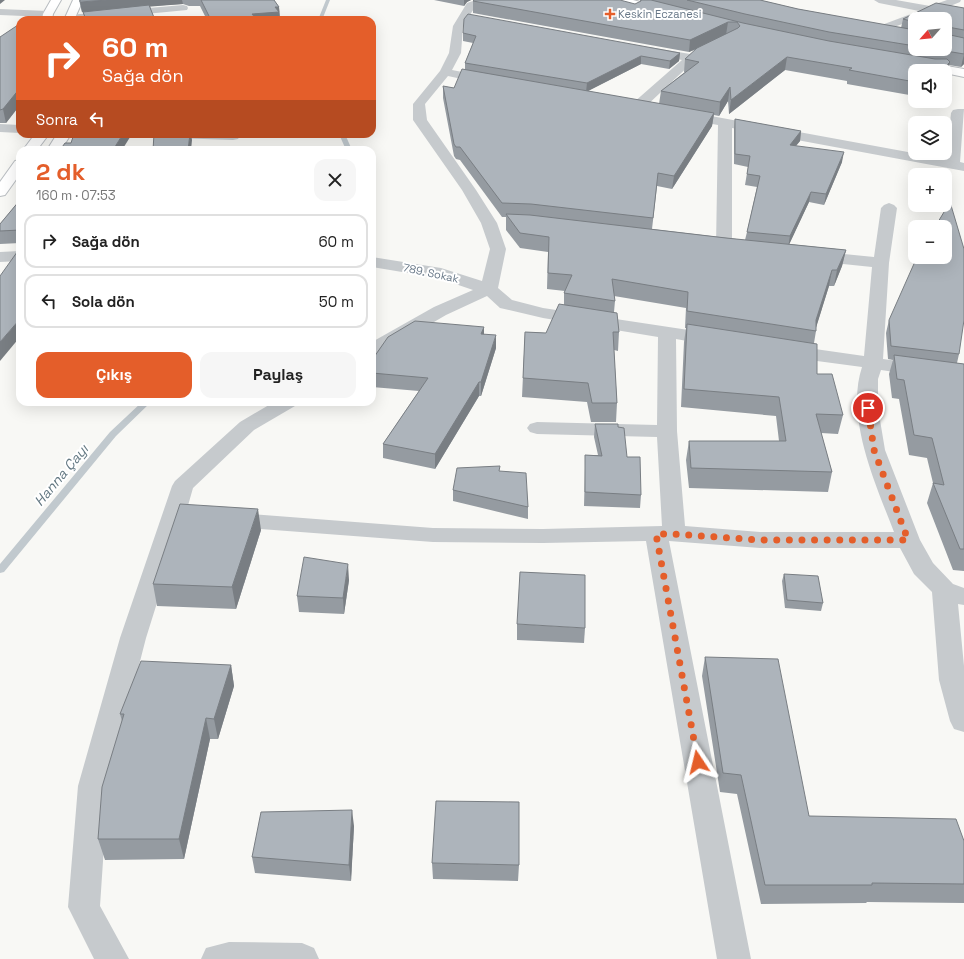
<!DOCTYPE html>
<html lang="tr">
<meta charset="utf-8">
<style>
body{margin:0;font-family:"Space Grotesk",sans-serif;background:#f6f6f6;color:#222;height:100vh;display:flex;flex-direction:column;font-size:15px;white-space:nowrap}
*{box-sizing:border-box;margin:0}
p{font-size:13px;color:#767676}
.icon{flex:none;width:22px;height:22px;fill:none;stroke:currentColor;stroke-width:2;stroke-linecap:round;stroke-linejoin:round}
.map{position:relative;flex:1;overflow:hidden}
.details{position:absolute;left:16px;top:146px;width:360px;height:260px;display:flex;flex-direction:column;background:#fff;border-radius:12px;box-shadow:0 4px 16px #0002}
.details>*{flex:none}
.hud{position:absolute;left:16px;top:16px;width:360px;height:122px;border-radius:12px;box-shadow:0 4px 16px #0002;background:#e45e2a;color:#fff;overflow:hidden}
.needle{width:26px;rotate:243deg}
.tools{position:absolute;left:908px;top:12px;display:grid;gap:8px}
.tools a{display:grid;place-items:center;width:44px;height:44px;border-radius:8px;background:#fff;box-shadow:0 4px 16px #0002;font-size:20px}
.pin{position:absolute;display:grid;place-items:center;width:34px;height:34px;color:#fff;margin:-17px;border:2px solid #fff;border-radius:50%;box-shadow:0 1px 4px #0007}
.me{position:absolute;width:44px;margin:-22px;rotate:350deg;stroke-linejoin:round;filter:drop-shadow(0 0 3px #0008)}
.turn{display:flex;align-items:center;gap:14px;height:84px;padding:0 20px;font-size:18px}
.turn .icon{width:52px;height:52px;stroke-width:2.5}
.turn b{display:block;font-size:28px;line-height:34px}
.then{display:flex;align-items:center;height:38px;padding:0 20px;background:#0003;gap:8px;font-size:15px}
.round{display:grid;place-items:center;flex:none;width:42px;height:42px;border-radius:12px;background:#f6f6f6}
.headline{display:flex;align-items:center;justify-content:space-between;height:68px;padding:0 20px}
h1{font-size:24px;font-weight:700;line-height:30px;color:#e45e2a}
.primary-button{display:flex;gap:8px;margin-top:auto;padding:8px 20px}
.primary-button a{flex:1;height:46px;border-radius:12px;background:#e45e2a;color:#fff;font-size:16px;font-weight:700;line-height:46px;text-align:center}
.primary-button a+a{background:#f6f6f6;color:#222}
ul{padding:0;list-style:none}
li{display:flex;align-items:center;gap:12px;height:54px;margin:0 8px 6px;padding:0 12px;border:2px solid #e0e0e0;border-radius:12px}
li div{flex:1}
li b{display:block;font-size:15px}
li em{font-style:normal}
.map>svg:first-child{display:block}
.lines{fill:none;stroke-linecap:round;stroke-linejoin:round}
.stream{fill:#c1c9ce;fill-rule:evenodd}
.major-casing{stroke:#b9bdc1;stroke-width:2}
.highway-casing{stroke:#b9bcbf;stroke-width:2}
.minor{fill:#c6cacd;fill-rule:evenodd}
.major{fill:#fff;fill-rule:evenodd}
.highway{fill:#fff;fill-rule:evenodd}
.wall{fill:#959ba1;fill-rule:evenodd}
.shaded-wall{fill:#797e83}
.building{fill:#adb4bb;stroke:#797e83}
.route{stroke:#e45e2a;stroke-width:7;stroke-dasharray:0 12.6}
.poi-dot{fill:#e45e2a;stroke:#fff;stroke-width:1.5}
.labels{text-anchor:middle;stroke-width:4;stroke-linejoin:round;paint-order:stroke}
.far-poi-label{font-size:11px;fill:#677787;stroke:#fff;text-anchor:start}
.far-street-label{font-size:11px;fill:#677787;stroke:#fff}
.water-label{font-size:14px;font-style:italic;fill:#637882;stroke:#fff}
</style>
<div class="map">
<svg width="964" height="959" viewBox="0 0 964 959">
<rect width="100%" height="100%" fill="#f8f8f5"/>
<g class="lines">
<g class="stream">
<polygon points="326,0 330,0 322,20 318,20"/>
<polygon points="339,134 345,134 352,150 346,150"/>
<polygon points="142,402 151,402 116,436 4,572 0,573 0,564 110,432"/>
</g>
<g class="major-casing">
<g id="major">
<polygon points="51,0 61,0 53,14 52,20 42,20 43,14"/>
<polygon points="73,0 83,0 74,20 64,20"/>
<polygon points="35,134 49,134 37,150 23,150"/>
<polygon points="57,134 71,134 61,150 47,150"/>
<polygon points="20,160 20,174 5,195 0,196 0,182 15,161"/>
</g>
</g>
<g class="highway-casing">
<g id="highway">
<polygon points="616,0 633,0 667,9 668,11 663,14 617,2"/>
<polygon points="918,61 964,69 964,77 945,73 945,71 932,71 914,68 912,65 914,62"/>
</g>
</g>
<g class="minor">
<path d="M 476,0 L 492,0 L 491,2 L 475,7 L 463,26 L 461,53 L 452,70 L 493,78 L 495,81 L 493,84 L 489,85 L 448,76 L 425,104 L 427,120 L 476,190 L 497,223 L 506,249 L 498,288 L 512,300 L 543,308 L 715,334 L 722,336 L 724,340 L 722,344 L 715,346 L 676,339 L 677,431 L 685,526 L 760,532 L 894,532 C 876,485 845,418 862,367 L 787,357 L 780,355 L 778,351 L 780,347 L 787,345 L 864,356 L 872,267 L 814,261 L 808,260 L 806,256 L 808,252 L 814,251 L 874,257 L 881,208 L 884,205 L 889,203 L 894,205 L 897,208 L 889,263 L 883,359 L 964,370 L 964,382 L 881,370 L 878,379 L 878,408 L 885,450 L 920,540 L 933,563 L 953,584 L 964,588 L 964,605 L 958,604 L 964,666 L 964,732 L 954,729 L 950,721 L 939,680 L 932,592 L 914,574 L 900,548 L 760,548 L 669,541 L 751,959 L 717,959 L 646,541 L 543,543 L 433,542 L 182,523 L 146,638 L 108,786 L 100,906 L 129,959 L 94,959 L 68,907 L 78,786 L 120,638 L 172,486 L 175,481 L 240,422 L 274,402 L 298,402 L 295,406 L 254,430 L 193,488 L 187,509 L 433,528 L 543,529 L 662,526 L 657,437 L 537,434 L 530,432 L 527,428 L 530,424 L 537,422 L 657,425 L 658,337 L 543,318 L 500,308 L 487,296 L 446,315 L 379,354 L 372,356 L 372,342 L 434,307 L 473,290 L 438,278 L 372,267 L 372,257 L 441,268 L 482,281 L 490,249 L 481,223 L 462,190 L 413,120 L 413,104 L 440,71 L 449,53 L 453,26 L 467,3 Z"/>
<polygon points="874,0 896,0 930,6 947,0 961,0 960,2 943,9 964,13 964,19 932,13 875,34 869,31 871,29 919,11 879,3"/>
<polygon points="183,5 187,6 188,8 187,10 83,20 65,20 64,18 69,15"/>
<polygon points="0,9 48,11 53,14 48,17 0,15"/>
<polygon points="649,47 690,54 701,50 705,51 707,53 695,60 643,109 633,109 632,106 633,103 682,60 645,52 643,50 645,48"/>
<polygon points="958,109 964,109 960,162 964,163 964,171 732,128 732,247 730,250 724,252 718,250 716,247 718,125 679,118 677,115 679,112 684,111 946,159 951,113 953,110"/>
<polygon points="0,124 20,125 20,133 0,132"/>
<polygon points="168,134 238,134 240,136 238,139 233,140 175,138 170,137"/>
<polygon points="20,251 20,261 0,262 0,252"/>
<polygon points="229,942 302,943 314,948 319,959 201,959 206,948"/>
</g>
<use href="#major" class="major"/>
<use href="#highway" class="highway"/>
</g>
<g class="wall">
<polygon points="79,0 274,0 279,7 280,20 207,20 200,6 189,6 183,4 150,6 154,20 85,20 83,12 82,12"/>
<polygon points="434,0 471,0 467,2 464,6"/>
<path d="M 639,0 L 760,0 L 798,9 L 901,28 L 903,19 L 964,8 L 964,64 L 961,67 L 949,65 L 946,75 L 915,71 L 915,96 L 847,84 L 847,81 L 785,70 L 729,114 L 728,101 L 719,116 L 714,115 L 712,126 L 672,189 L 657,186 L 652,229 L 745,240 L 747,232 L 757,187 L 745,185 L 748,167 L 734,164 L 734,129 L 735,119 L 801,131 L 800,141 L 796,146 L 842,162 L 824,205 L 809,202 L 789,244 L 846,250 L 842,266 L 834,286 L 829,286 L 816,327 L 816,331 L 814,343 L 817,374 L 843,415 L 838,434 L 821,433 L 832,472 L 828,492 L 689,488 L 686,460 L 689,441 L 779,441 L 776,416 L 681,407 L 684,342 L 686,328 L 685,328 L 686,308 L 614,296 L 615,301 L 614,312 L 619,332 L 618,351 L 614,350 L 617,403 L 616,422 L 591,422 L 587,402 L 522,397 L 525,332 L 546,333 L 564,305 L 564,293 L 565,291 L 547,289 L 548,252 L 520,248 L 506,230 L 506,217 L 502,217 L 460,160 L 456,159 L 454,156 L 443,98 L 443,86 L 454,88 L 465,69 L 465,63 L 473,43 L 463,41 L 463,33 L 680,53 L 679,61 L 669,69 L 641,64 L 588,91 L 659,104 L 661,91 L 685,72 L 684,72 L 685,59 L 697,49 L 689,52 L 473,13 L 473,1 L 635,4 L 640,2 L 640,0 ZM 915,19 L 945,49 L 915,49 Z"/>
<polygon points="20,34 20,105 6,123 0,123 0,37"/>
<polygon points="20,200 20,243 0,244 0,224"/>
<polygon points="889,320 959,354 957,363 964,364 964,571 953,570 927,503 933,483 927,458 909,455 899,399 892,398 889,374 893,360 888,359 886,333"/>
<polygon points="484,327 484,334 496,348 481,396 479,396 435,469 383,458 383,444 419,391 372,387 372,360"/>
<polygon points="595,424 627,457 641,495 640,508 584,506 585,468 585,455 598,455 594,437"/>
<polygon points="500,471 528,507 528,519 453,501 453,490"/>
<polygon points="261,530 236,609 157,606 153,584"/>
<polygon points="784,574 823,603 821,611 785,608 782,581"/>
<polygon points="349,580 344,614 299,612 297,596"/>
<polygon points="517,624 585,628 584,643 517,640"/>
<polygon points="705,657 809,816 964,841 964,903 867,902 866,903 761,904 737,794 720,792 702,676"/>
<polygon points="231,665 234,686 218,739 210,739 184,859 105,860 98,839 122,721 120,714"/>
<polygon points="354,826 351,881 255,873 252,857"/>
<polygon points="432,863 519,865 518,881 433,879"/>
</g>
<g class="shaded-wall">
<polygon points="0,0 5,0 0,4"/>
<polygon points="108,0 182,0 183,4 82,12 80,2"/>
<polygon points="464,0 471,0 467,2 464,6"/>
<polygon points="275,7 279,7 280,20 253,20 252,14"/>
<polygon points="85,17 87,17 88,20 86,20"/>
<polygon points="728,22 726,35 689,52 690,40"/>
<polygon points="680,53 679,61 669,69 670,61"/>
<polygon points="964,54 964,64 961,67"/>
<polygon points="641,56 641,64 586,92 587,83"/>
<polygon points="787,57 785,70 729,114 731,100"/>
<polygon points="950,62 946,75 945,76 945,71 941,71"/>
<polygon points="730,87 728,101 719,116 720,102"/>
<polygon points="20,88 20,105 6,123 3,109"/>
<polygon points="714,113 712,126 672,189 674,176"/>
<polygon points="801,131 800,141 788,155 790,145"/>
<polygon points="123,134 132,134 122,150 113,150"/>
<polygon points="190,134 191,134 192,140 191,150 188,150"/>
<polygon points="844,152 842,162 824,205 826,194"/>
<polygon points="811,192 809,202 788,247 790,236"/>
<polygon points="846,250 842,266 834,286 837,270"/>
<polygon points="832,270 829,286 815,331 816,320"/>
<polygon points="20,319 20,337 0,361 0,342"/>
<polygon points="484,327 484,341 481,334"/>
<polygon points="496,335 496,348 481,396 481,382"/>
<polygon points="479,382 479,396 435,469 435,454"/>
<polygon points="258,509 261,530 236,609 232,587"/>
<polygon points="348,564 349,580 344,614 343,598"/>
<polygon points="231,665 234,686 218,739 214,719"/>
<polygon points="206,718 210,739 184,859 179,839"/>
<polygon points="352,810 354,826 351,881 349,865"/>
</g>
<g class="building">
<polygon points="80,0 108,0 80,2"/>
<polygon points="201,0 274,0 279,7 275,7 279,12 252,14 257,20 211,20"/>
<polygon points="474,0 620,0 635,4 641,1 641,0 651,0 743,23 829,41 935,59 947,59 950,62 941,71 915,71 915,82 849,70 852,68 787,57 731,100 730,87 720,102 661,91 699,62 685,59 697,48 738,28 740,26 737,22 728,22 690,40 473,1"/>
<polygon points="687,0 760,0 798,9 915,30 915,46 829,32 745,14"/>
<polygon points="936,3 964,8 964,30 948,27 946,28 946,34 964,38 964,54 934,49 945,49 945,19 915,19 915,22 903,19"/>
<polygon points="149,5 155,20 88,20 87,17 85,17 83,12"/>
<polygon points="468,14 680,53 670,61 641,56 587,83 465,63 476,36 463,33 464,19"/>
<polygon points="18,25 20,34 20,88 3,109 0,110 0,37"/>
<polygon points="462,69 714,113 674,176 658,173 653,218 531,204 502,203 460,147 456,147 454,144 443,86 454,88"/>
<polygon points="735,119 801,131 790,145 844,152 826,194 811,192 790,236 747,232 760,176 747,174 750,156 735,154"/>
<polygon points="74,134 123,134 113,150 60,150 65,143 71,143"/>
<polygon points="154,134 190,134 188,150 153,150"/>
<polygon points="20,200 20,230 0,231 0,224"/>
<polygon points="950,202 964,249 964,320 959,354 891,346 889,320 917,257 945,257 945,227 935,227"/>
<polygon points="506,214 530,215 726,238 846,250 837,270 832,270 816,320 816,331 687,311 688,292 612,279 615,301 564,293 572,275 548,273 549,237 520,233"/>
<polygon points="20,248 20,319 0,342 0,276"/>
<polygon points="559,304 617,313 619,332 613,332 617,403 592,403 588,383 523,378 525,332 546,333"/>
<polygon points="415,321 484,327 481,334 496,335 481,382 479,382 435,454 383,444 428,378 372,373 372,360 388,337"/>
<polygon points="687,324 817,344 817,374 832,374 843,415 816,414 832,472 691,468 689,441 786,441 779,397 684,389"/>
<polygon points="894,355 964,364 964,549 960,549 933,483 944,485 932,438 914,435 904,380 897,379"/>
<polygon points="595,424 618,424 618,427 624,428 627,457 640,457 641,495 585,492 585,455 602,456"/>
<polygon points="500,466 499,471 526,473 528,507 453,490 457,468"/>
<polygon points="180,504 258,509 232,587 153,584"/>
<polygon points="304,557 348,564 343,598 297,596"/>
<polygon points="520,572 585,575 585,628 517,624"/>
<polygon points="784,574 818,576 823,603 787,600"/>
<polygon points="705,657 778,659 809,816 956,819 964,841 964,884 872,883 872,885 765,885 741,775 723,773"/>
<polygon points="141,661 231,665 214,719 206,718 179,839 98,839 102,787 124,714 120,714"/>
<polygon points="436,801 519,802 519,865 432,863"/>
<polygon points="352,810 349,865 252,857 261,812"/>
</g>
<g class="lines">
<polyline class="route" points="698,762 656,534 674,534 760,540 908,540 874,450 868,408"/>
</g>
<path class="poi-dot" d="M608 8h4v4h4v4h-4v4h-4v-4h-4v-4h4z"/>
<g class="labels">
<g class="far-poi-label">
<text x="618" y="18">Keskin Eczanesi</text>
</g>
<g class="far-street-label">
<text transform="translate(431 273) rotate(12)" y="4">789. Sokak</text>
</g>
<g class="water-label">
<text transform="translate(61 475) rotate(-50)" y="5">Hanna Çayı</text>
</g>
</g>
</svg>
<div class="tools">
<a><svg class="needle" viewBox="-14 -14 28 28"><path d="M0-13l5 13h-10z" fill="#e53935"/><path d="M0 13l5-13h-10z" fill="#767676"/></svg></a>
<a><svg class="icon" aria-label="sound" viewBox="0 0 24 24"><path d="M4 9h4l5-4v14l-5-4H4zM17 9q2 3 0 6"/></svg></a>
<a><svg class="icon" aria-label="layers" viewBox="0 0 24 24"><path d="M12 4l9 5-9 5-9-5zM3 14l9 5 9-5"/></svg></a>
<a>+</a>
<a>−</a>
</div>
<div class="pin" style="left:868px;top:408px;background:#d93025"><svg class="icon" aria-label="arrive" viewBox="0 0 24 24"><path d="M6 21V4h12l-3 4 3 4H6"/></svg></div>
<svg class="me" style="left:698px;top:762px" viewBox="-20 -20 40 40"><path d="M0-17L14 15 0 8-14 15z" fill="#e45e2a" stroke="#fff" stroke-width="4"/></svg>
<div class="hud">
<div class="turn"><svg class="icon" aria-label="right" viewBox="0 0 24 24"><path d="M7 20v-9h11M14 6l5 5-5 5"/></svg><div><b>60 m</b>Sağa dön</div></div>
<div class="then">Sonra<svg class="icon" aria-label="left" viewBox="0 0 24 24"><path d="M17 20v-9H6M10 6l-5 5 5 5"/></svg></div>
</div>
<section class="details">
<div class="headline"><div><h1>2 dk</h1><p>160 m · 07:53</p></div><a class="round"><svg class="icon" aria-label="close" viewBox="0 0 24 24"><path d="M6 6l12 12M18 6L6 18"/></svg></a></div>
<ul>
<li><svg class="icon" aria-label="right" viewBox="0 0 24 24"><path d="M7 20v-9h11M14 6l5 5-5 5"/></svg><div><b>Sağa dön</b></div><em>60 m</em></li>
<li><svg class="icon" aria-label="left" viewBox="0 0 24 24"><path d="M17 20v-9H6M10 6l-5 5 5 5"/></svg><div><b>Sola dön</b></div><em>50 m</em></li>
</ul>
<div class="primary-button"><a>Çıkış</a><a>Paylaş</a></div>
</section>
</div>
